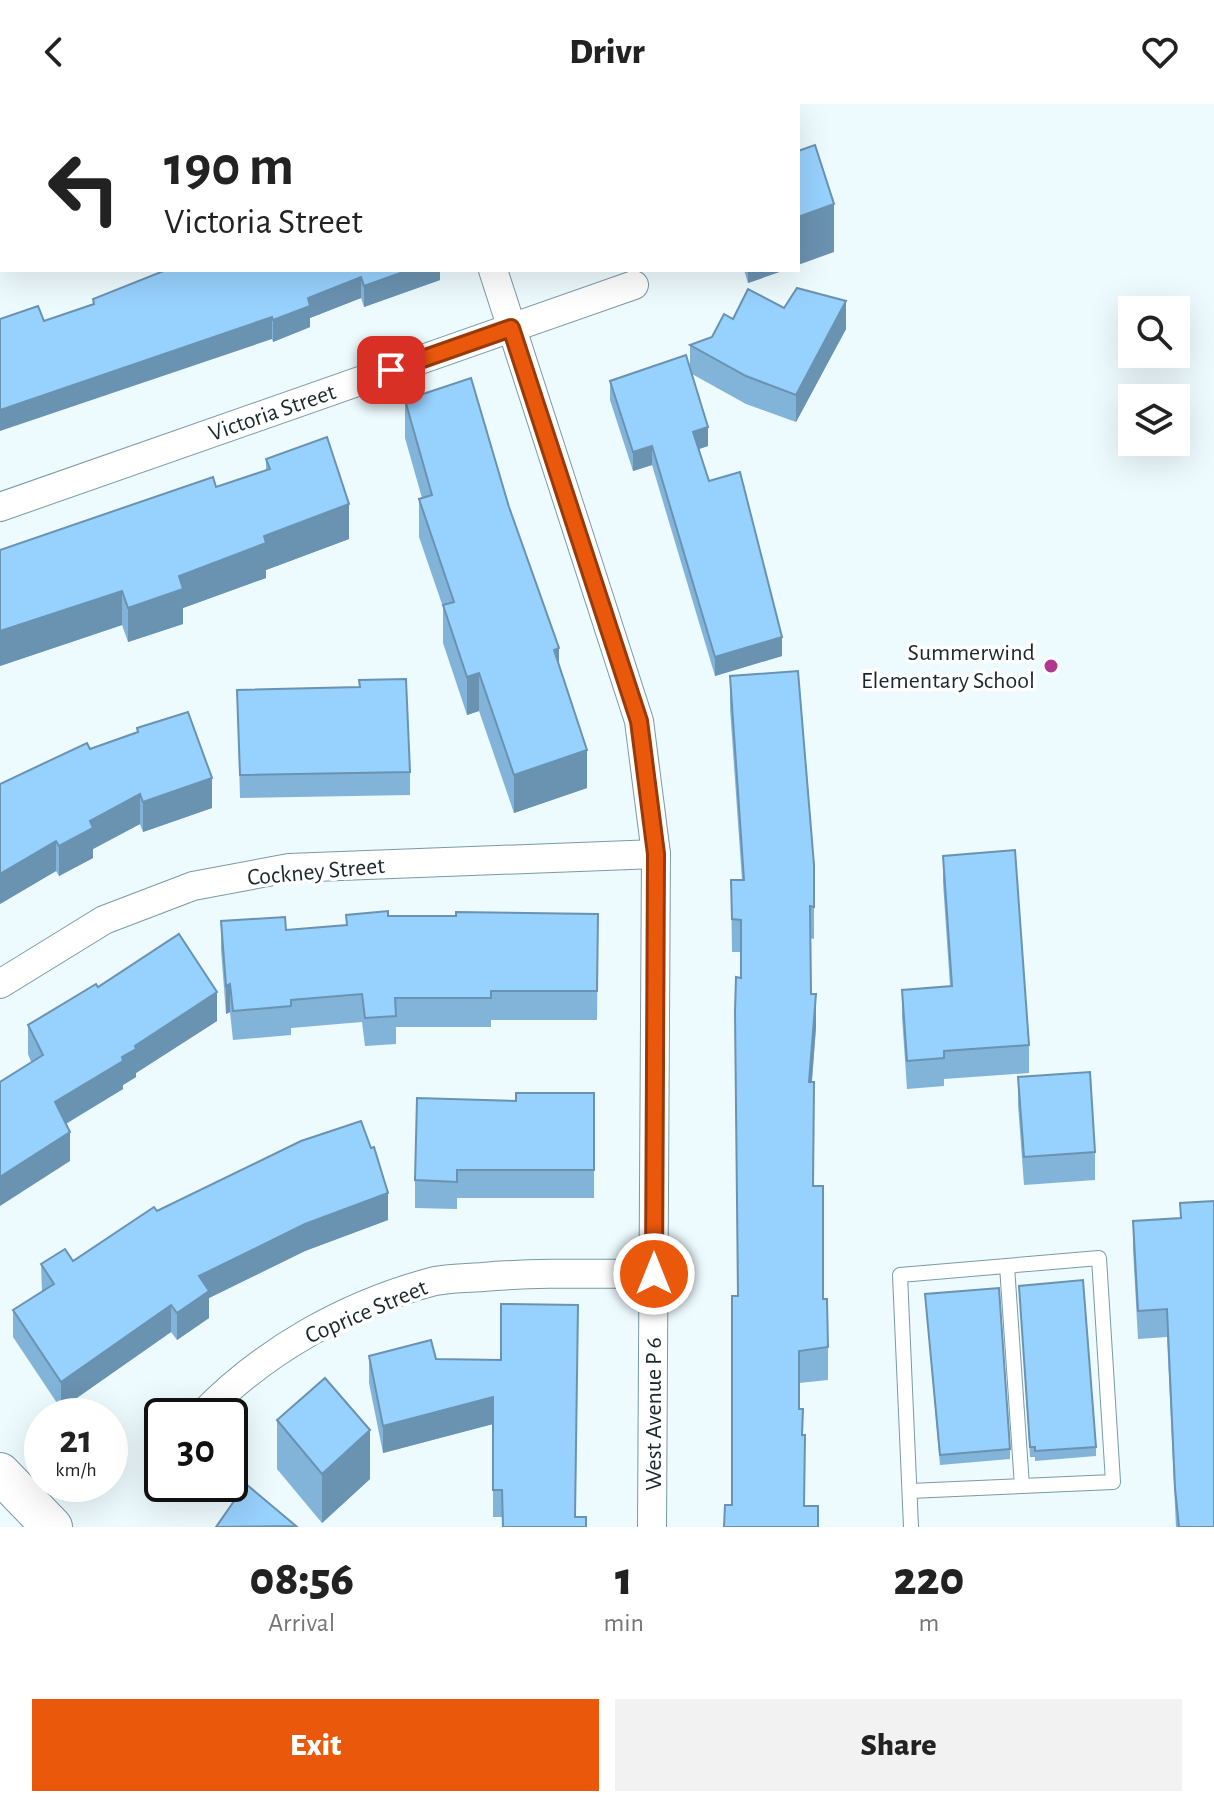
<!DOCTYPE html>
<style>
body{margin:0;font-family:"Alegreya Sans",sans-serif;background:#f2f2f2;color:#222;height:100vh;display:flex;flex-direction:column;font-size:30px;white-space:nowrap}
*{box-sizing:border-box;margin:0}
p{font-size:26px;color:#767676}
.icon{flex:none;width:44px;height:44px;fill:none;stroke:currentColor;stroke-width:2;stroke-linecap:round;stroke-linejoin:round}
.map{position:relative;height:1423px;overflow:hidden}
.drawer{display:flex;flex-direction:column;background:#fff;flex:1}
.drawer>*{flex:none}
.top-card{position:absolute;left:0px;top:0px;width:800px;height:168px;box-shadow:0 8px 32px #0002;background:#fff;color:#222;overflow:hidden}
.buttons{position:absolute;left:1118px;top:192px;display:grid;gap:16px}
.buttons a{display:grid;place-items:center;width:72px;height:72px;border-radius:0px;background:#fff;box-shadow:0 8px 32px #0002;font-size:40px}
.speed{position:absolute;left:24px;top:1294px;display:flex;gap:16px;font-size:40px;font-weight:700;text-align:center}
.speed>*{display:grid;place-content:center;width:104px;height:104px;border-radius:50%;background:#fff;box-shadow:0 8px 32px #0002;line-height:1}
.speed small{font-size:20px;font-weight:400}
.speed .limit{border:4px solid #111;border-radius:12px;background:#fff;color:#111}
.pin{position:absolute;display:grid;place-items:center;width:68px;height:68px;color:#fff;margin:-34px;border-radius:16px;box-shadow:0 4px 12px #0006}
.me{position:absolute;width:88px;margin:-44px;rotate:0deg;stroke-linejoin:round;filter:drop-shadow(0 0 6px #0008)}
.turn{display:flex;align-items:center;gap:28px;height:168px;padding:0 32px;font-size:36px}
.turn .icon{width:104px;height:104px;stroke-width:2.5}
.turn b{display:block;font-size:56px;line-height:68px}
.eta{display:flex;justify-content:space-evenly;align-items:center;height:136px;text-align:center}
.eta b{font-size:48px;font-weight:800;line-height:56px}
.button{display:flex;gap:16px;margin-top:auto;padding:16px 32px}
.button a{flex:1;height:92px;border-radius:0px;background:#ea580c;color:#fff;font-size:32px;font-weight:800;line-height:92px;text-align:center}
.button a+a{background:#f2f2f2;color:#222}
header{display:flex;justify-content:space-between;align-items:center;height:104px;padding:0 32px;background:#fff;font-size:36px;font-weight:800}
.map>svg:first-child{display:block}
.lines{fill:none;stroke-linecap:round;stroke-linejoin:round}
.lane-casing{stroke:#7b9aa3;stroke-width:16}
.street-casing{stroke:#7b9aa3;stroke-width:30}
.secondary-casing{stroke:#7b9aa3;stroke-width:42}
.lane{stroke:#fff;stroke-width:14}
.street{stroke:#fff;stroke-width:28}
.secondary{stroke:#fff;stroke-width:40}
.wall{fill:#82b4da}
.shaded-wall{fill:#6a92b1}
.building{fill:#97d1fd;stroke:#6a92b1;stroke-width:2}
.route-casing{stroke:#983908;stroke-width:20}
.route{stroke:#ea580c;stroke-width:14}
.poi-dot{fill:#af388f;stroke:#fff;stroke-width:3}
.labels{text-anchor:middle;stroke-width:7;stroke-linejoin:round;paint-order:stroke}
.street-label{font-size:24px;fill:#1a272b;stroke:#fff}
.poi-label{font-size:24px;fill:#1a272b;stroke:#fff;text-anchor:end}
</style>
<header><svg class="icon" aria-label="back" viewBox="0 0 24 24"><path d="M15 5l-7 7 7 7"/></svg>Drivr<svg class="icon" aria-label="heart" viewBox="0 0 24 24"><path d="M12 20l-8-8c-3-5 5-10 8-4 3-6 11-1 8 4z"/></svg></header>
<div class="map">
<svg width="1214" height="1423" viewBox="0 0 1214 1423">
<rect width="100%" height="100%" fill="#edfafe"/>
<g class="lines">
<g class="lane-casing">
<g id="lane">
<polyline points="1007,1162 1022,1382"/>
<polyline points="910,1387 1113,1378 1099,1154 900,1171 911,1423"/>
</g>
</g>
<g class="street-casing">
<g id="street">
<polyline points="439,0 439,2"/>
<polyline points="493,166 639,617 656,750 652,1423"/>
<polyline points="0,403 634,181"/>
<polyline points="0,880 104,816 193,782 289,764 656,750"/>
<path d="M 201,1312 C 263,1247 347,1200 435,1177 C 450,1174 468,1174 483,1173 C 540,1168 597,1170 654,1170"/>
</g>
</g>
<g class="secondary-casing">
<polyline id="secondary" points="0,1369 52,1423"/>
</g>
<use href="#lane" class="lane"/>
<use href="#street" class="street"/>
<use href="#secondary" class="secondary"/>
</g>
<g class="wall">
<polygon points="440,166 440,176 364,203 361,194 310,214 310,223 273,238 272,235 44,217 93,200"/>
<polygon points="744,166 785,166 748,179"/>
<polygon points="784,204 846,225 796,318 746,300 692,270 708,342 699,345 709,377 782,552 715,572 652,361 633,367 610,296 610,277 690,262 690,241 712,233 733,215"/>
<polygon points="405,296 509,403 559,561 587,684 514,709 479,607 467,611 443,539 443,503 419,433 419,395 422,394 405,334"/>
<polygon points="266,355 349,435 266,466 266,474 183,504 183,520 128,538 122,521 0,562 0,446 216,383 266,366"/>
<polygon points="730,572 814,761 814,835 810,834 811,890 816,923 812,978 813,1082 828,1243 828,1276 799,1279 732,1401 738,1192 741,848 732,848 731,776 742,776 730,605"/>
<polygon points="237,586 410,668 410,691 240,694"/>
<polygon points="137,624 212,704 143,728 140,720 93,745 93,754 59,772 56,767 0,800 90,645 137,628"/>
<polygon points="943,752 1029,941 1029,969 944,975 944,982 907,985 902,913 902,886 950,882 943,779"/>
<polygon points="598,810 597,916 491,916 491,923 396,923 396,940 365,942 362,918 291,924 291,931 233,936 230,908 226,910 221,846 221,817 286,826 346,821 346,811 388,812"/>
<polygon points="98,883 217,917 136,969 136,973 123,981 123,985 66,1020 70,1057 28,950 28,921"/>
<polygon points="1018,973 1095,1048 1095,1076 1024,1081 1018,1001"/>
<polygon points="594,989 594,1094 457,1094 457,1105 415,1104 415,1076 516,997"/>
<polygon points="1180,1099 1214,1423 1176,1423 1167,1233 1138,1235 1133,1145 1133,1117 1180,1114"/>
<polygon points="157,1107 388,1116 305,1147 209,1194 209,1214 177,1236 171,1228 61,1305 13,1233 13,1206 42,1188 41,1160 73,1157"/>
<polygon points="1019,1182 1096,1343 1096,1352 1035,1357 1035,1353 1030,1353"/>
<polygon points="925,1190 1010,1345 1010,1355 940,1361"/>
<polygon points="501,1200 578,1201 575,1413 586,1413 586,1423 503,1423 502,1413 493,1413 493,1320 383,1349 369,1279 369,1252 431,1236 436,1255 501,1256"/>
<polygon points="277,1316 370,1375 322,1419 277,1365"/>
</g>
<g class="shaded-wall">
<polygon points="359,0 386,0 386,2 352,2"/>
<rect x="0" y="100" width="2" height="19"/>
<polygon points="834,100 834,148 798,161 798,113"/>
<polygon points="409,166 440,166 440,176 364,203 364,182"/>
<polygon points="748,166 785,166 748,179"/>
<polygon points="361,173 361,194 310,214 310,223 273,238 273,216 308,194"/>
<polygon points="846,197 846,225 796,318 796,291"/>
<polygon points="272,213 272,235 0,327 0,306"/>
<polygon points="708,323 708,342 693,347 693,328"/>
<polygon points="652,342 652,361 633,367 633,348"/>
<polygon points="349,400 349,435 266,466 266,474 183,504 183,520 128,538 128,504 179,472 264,432"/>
<polygon points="122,487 122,521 0,562 0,527"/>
<polygon points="782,533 782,552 715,572 715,553"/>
<polygon points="559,544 559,582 554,546"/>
<polygon points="479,569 479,607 467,611 467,573"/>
<polygon points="587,646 587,684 514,709 514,671"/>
<polygon points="212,674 212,704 143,728 143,698"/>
<polygon points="140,690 140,720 93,745 93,754 59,772 59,742 90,717"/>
<polygon points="56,737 56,767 0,800 0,770"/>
<polygon points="230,880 230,908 226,910 226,882"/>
<polygon points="217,888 217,917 136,969 136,973 123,981 123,985 55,1026 55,998 135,942"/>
<polygon points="816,890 816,923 809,1011 809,978"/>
<polygon points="70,1028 70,1057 0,1102 0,1073"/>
<polygon points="388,1089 388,1116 305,1147 209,1194 209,1214 177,1236 177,1209 199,1172 305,1120"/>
<polygon points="171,1201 171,1228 61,1305 61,1278"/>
<polygon points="493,1293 493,1320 383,1349 383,1322"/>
<polygon points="370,1326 370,1375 322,1419 322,1370"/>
</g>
<g class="building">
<polygon points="59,0 359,0 352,2 303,2 302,1 298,2 53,2"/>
<polygon points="523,0 605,0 605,2 524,2"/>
<polygon points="658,0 706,0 711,2 657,2"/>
<polygon points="2,28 2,100 0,100 0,29"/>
<polygon points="815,41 834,100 798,113 798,47"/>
<polygon points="166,166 409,166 364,182 361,173 308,194 310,202 273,216 272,213 0,306 0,215 38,202 44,217 94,200 93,195"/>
<polygon points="797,184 846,197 796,291 746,272 690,241 712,233 724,210 733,215 748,185 784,204"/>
<polygon points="686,251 708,323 693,328 709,377 740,368 782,533 715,553 652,342 633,348 610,277"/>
<polygon points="471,274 509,403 559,544 554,546 587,646 514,671 479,569 467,573 443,501 454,498 419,395 432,391 405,296"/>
<polygon points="327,333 349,400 264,432 266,439 179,472 183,485 128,504 122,487 0,527 0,446 213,373 216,383 270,365 266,355"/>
<polygon points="798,567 814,761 814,803 810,802 811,890 816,890 809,978 814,978 813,1082 823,1082 823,1195 827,1195 828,1243 799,1247 799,1305 803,1305 802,1331 805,1331 804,1402 818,1402 818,1423 724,1423 725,1401 732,1401 732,1192 738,1192 735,908 736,873 741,874 741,816 732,815 731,776 744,776 730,572"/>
<polygon points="406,575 410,668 240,671 237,586 360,583 359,576"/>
<polygon points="188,608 212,674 143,698 140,690 90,717 93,724 59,742 56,737 0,770 0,680 87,639 90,645 138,628 137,624"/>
<polygon points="1015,746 1029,941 944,947 944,954 907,957 902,886 952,882 943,752"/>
<polygon points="388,807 388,812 456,812 456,808 598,810 597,887 491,887 491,894 395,894 396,912 365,914 362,890 291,896 291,902 233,907 230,880 226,882 221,817 285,813 286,826 347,821 346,811"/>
<polygon points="179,830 217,888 135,942 136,945 122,953 123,957 55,998 70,1028 0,1073 0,978 43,951 28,921 96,880 98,883"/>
<polygon points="1090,968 1095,1048 1024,1053 1018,973"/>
<polygon points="516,989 594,989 594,1066 457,1066 457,1078 415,1076 417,994 516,997"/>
<polygon points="361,1017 371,1044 374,1043 388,1089 305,1120 199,1172 209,1187 177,1209 171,1201 61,1278 13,1206 54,1180 41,1160 65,1145 73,1157 154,1103 157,1107 301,1037"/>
<polygon points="1214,1097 1214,1423 1179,1423 1175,1384 1167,1205 1138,1207 1133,1117 1181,1114 1180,1099"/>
<polygon points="1083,1176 1096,1343 1035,1347 1035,1343 1030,1343 1019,1182"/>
<polygon points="999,1184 1010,1345 940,1351 925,1190"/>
<polygon points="501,1200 578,1201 575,1413 586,1413 586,1423 503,1423 502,1386 493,1386 493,1293 383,1322 369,1252 431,1236 436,1255 501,1256"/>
<polygon points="325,1274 370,1326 322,1370 277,1316"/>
<polygon points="246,1380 296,1422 216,1423"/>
</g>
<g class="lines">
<g class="route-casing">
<polyline id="route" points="391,266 511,224 639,617 656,750 654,1170"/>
</g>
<use href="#route" class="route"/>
</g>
<circle class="poi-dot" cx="1051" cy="562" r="8"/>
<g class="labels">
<g class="street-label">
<text transform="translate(272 308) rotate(-19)" y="8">Victoria Street</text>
<text transform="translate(316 767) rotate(-5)" y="8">Cockney Street</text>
<text transform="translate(366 1207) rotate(-23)" y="8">Coprice Street</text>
<text transform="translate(653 1310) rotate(-90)" y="8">West Avenue P 6</text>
</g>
<g class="poi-label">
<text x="1035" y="556">Summerwind<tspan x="1035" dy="28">Elementary School</tspan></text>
</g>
</g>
</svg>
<div class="buttons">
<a><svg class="icon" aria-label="search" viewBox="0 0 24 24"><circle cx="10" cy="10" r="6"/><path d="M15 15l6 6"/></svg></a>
<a><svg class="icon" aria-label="layers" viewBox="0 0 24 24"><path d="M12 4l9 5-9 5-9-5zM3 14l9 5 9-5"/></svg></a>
</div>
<div class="speed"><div>21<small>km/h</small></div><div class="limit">30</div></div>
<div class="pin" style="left:391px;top:266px;background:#d93025"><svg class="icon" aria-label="arrive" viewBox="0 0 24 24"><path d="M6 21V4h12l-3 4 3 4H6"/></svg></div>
<svg class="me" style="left:654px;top:1170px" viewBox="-20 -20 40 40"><circle r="17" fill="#ea580c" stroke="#fff" stroke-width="3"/><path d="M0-11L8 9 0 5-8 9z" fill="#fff"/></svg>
<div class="top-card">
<div class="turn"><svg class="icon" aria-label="left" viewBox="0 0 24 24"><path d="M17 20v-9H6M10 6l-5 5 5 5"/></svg><div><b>190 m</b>Victoria Street</div></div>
</div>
</div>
<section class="drawer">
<div class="eta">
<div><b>08:56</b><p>Arrival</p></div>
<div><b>1</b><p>min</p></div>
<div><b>220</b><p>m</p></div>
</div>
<div class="button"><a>Exit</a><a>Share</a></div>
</section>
